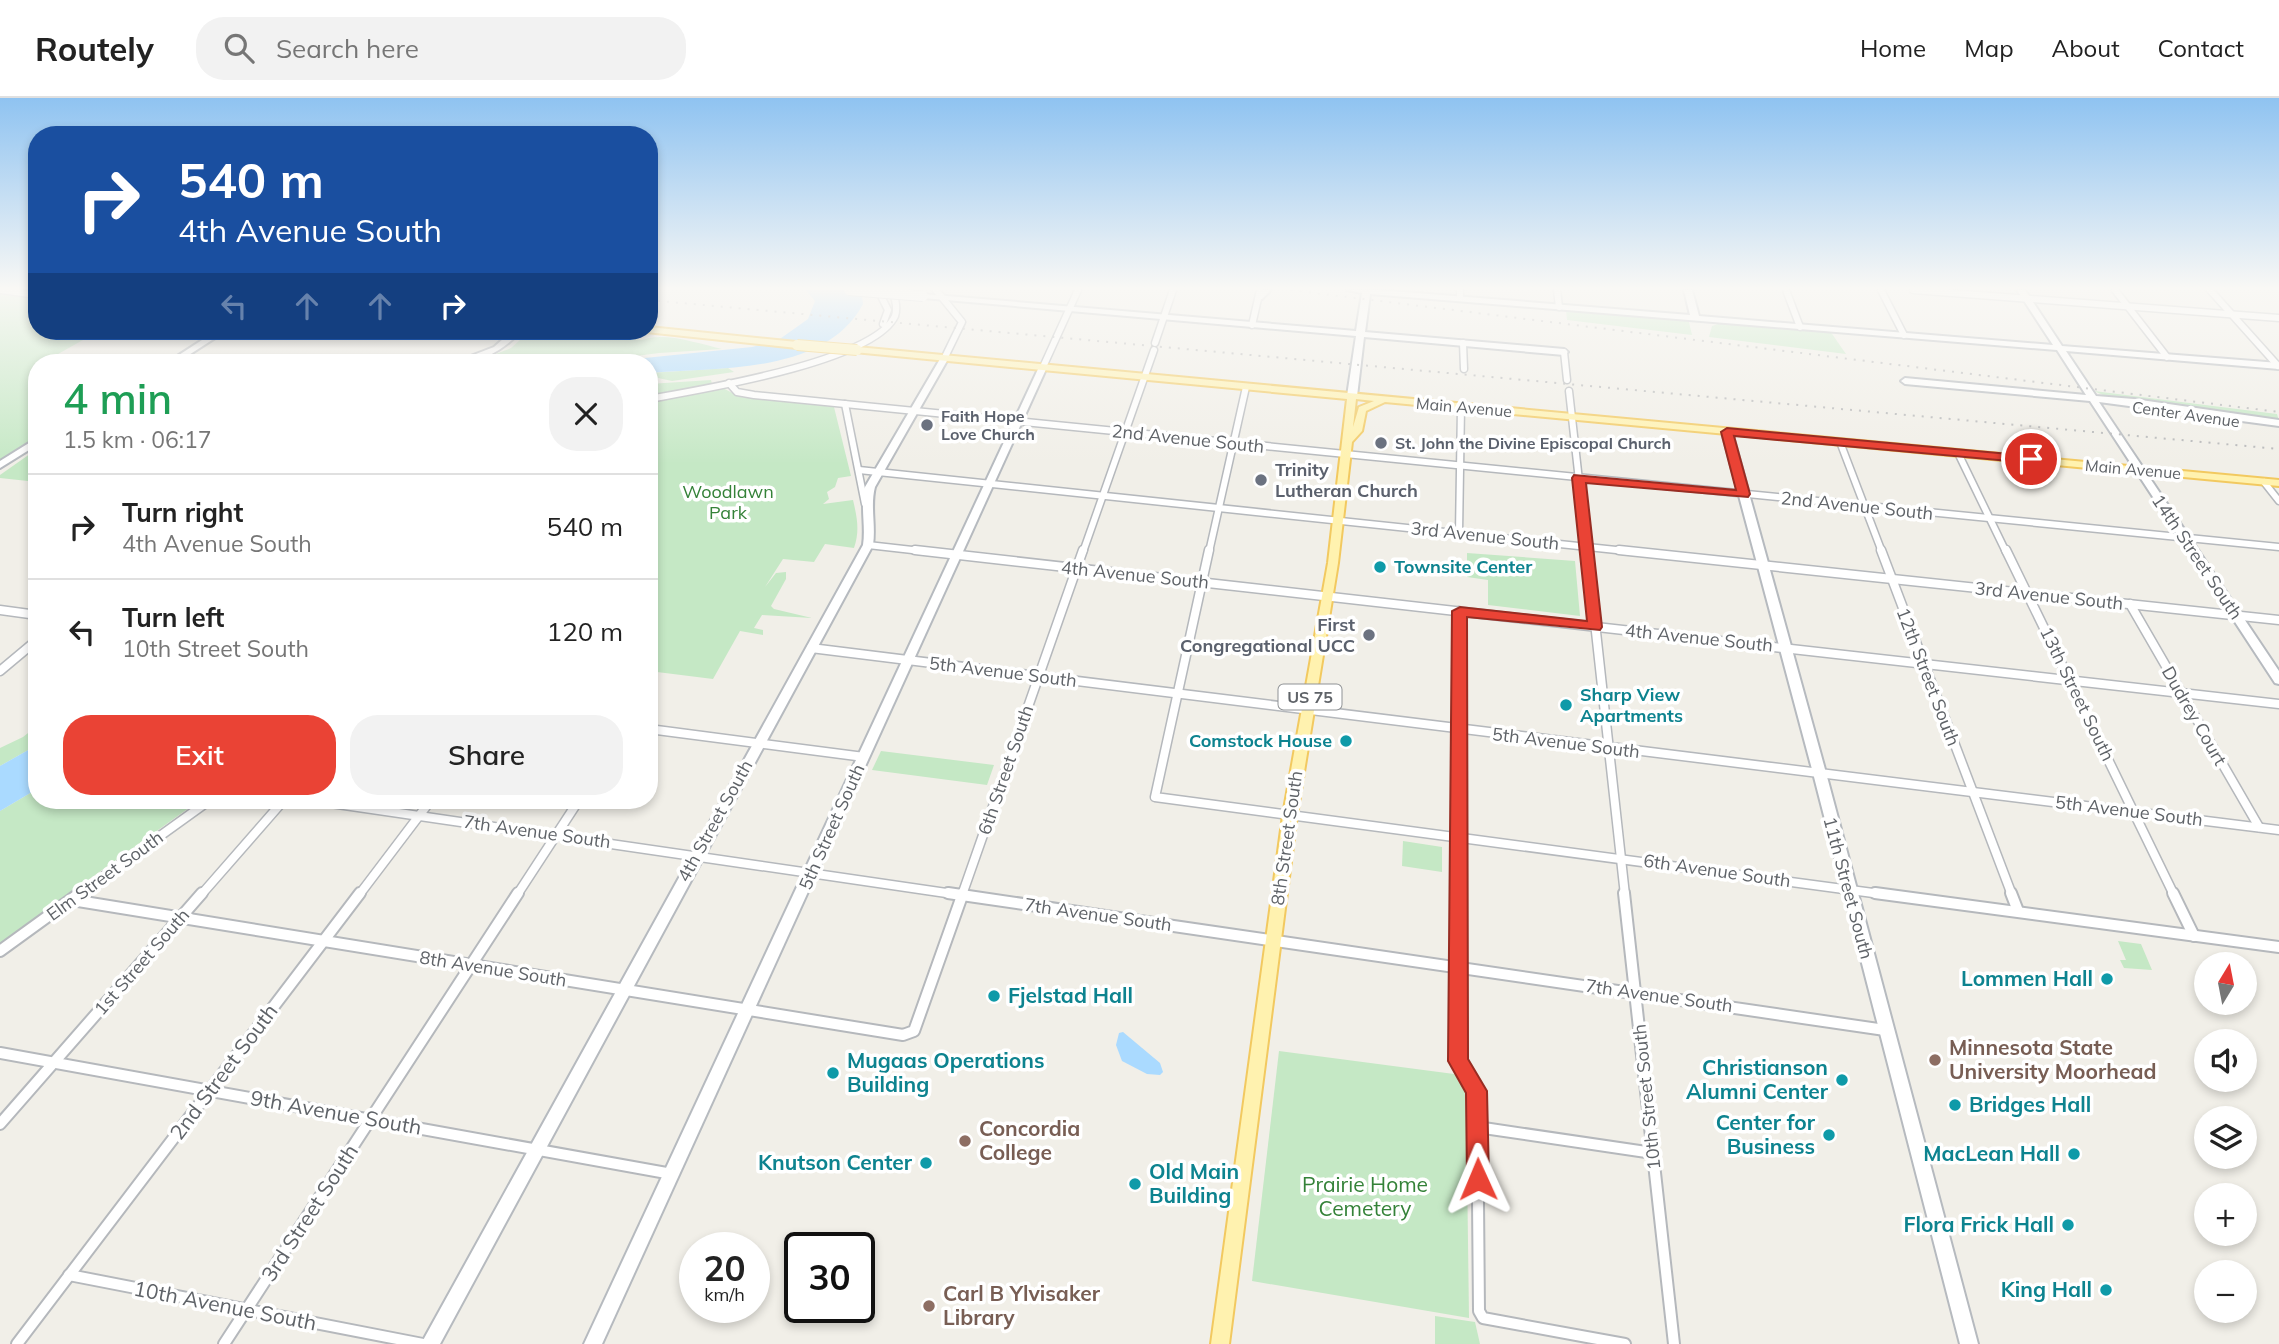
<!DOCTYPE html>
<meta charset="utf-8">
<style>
body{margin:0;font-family:Mulish,sans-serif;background:#f2f2f2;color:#222;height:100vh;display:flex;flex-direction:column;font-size:26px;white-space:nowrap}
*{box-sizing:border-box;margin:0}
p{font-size:23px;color:#767676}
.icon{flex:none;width:38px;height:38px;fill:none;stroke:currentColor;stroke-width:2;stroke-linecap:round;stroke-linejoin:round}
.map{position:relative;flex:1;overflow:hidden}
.sheet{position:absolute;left:28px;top:256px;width:630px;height:455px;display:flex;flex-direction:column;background:#fff;border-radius:28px;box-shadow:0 4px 10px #0003}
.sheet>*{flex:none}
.top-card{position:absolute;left:28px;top:28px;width:630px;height:214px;border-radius:28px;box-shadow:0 4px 10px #0003;background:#1a4fa0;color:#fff;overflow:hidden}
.needle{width:46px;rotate:10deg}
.fabs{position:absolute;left:2194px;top:854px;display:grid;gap:14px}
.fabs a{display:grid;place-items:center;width:63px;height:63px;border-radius:50%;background:#fff;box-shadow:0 4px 10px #0003;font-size:35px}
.speed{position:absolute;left:679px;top:1134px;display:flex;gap:14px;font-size:35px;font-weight:700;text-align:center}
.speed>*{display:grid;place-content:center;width:91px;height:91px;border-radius:50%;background:#fff;box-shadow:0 4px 10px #0003;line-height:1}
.speed small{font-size:18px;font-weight:400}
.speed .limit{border:4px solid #111;border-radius:10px;background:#fff;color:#111}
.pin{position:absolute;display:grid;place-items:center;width:60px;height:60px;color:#fff;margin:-30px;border:4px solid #fff;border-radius:50%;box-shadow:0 2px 7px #0007}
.me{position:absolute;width:77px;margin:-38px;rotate:359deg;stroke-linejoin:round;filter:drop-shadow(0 0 5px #0008)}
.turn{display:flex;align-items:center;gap:24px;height:147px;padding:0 35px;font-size:32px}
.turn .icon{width:91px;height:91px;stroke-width:2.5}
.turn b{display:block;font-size:49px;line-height:60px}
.lanes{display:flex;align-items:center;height:66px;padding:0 35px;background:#0003;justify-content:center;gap:35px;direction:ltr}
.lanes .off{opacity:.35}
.round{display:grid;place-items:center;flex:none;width:74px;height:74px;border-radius:28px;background:#f2f2f2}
.head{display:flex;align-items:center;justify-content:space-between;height:119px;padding:0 35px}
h1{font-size:42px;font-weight:600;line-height:52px;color:#1e9e55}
.action{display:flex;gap:14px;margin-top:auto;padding:14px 35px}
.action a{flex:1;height:80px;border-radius:28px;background:#ea4335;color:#fff;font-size:28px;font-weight:600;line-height:80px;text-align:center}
.action a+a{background:#f2f2f2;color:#222}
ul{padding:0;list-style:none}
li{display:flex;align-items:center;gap:21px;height:105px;padding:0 35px;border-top:2px solid #e0e0e0}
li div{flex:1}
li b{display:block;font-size:26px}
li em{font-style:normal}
header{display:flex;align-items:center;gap:42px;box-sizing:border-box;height:98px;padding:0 35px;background:#fff;border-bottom:2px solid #e0e0e0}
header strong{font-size:33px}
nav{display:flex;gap:38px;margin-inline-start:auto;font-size:24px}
.search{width:490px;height:63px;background:#f2f2f2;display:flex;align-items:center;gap:18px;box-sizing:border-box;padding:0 24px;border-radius:28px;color:#767676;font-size:26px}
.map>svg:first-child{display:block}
.green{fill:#c5e8c5}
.water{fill:#aadaff}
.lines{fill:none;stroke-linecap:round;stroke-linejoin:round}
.street-far2-casing{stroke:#b5b8bc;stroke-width:9}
.street-far1-casing{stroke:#b5b8bc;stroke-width:11}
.street-casing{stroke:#b5b8bc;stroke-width:14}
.secondary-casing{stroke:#b6babf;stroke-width:4}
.primary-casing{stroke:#f2c960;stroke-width:4}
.street-far2{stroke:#fff;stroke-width:6}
.street-far1{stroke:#fff;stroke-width:8}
.street{stroke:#fff;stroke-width:10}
.secondary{fill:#fff;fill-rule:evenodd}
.primary{fill:#fff2af;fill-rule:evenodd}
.rail{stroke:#b6b7b8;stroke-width:2;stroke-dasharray:2 7;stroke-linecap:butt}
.secondary-bridge-casing{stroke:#b6babf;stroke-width:12;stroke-linecap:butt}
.primary-bridge-casing{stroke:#f2c960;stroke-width:12;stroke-linecap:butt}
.secondary-bridge{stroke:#fff;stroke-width:10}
.primary-bridge{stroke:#fff2af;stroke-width:10}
.route{fill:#ea4335;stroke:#982c22;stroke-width:2}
.worship-dot{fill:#6b7280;stroke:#fff;stroke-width:2.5}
.culture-dot{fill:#0f9aa8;stroke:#fff;stroke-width:2.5}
.education-dot{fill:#8d6e63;stroke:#fff;stroke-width:2.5}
.labels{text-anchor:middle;stroke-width:7;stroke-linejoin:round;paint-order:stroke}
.far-street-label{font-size:16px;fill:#5f6368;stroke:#fff}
.far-worship-label{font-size:16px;font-weight:bold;fill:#5b616d;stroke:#fff;text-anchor:start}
.shield{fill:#fff;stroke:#8f9295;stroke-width:2}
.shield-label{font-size:16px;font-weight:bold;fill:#5f6368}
.street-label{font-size:18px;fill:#5f6368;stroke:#fff}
.worship-label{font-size:18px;font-weight:bold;fill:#5b616d;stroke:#fff;text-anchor:start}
.park-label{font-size:18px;fill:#348238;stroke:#fff}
.culture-label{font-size:18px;font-weight:bold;fill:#0d838f;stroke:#fff;text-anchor:start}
.near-culture-label{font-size:21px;font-weight:bold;fill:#0d838f;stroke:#fff;text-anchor:end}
.near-education-label{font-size:21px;font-weight:bold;fill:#785e54;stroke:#fff;text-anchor:start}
.near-street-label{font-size:21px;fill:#5f6368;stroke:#fff}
.near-park-label{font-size:21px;fill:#348238;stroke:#fff}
</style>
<header>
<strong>Routely</strong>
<div class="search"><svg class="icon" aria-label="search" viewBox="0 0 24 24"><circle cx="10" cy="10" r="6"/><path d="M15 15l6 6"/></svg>Search here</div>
<nav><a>Home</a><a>Map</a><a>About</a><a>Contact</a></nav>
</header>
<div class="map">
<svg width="2279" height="1246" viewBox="0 0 2279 1246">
<rect width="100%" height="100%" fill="#f1efe8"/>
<g class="green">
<polygon points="0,196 37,201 37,233 99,233 58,256 57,264 37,264 37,339 0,363"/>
<polygon points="1566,211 1684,221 1689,224 1692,237 1567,222"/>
<polygon points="1721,225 1830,233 1846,256 1709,239 1712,228"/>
<path d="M 530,233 L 577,233 L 642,242 C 663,233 701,246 722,251 L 659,255 L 589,264 L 475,264 L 511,250 Z"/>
<polygon points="728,270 734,274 672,283 649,278 649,275"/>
<polygon points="711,282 712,286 649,299 649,286"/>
<path d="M 721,289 L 740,299 L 834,309 L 851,378 L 838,380 L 835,389 L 827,394 L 829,401 L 823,406 L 853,402 C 857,419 860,433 854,450 L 825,446 L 814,464 L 783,461 L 765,489 L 776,475 L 786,474 L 786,481 L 771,508 L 774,511 L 812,520 L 762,517 L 754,530 L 763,532 L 763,537 L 740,533 L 713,581 L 649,573 L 649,302 Z"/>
<polygon points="2094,293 2277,316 2279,323 2103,297"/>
<polygon points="37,351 37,384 0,380 0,377"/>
<polygon points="1467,455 1575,463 1580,518 1488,507 1488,482 1467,479"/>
<polygon points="37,628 37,647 0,668 0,650 23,639"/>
<polygon points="881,653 994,667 987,687 872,672"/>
<polygon points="37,691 37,702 200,702 0,845 0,713"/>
<polygon points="1403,743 1442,749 1442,774 1402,768"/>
<polygon points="2118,843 2141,846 2152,872 2124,870 2120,862 2126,862"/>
<polygon points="1279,953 1454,976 1466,991 1469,1220 1252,1183"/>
<polygon points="1435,1218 1475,1224 1480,1246 1435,1246"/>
</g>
<g class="water">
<path d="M 806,192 L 855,192 L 862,198 L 863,206 C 825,277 718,269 649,275 L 649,264 L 606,264 L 752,249 L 777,243 L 808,221 L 815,203 Z"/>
<polygon points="37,647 37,691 0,713 0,668"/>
<polygon points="1123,934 1160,965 1163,974 1160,977 1147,976 1122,963 1116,947 1119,935"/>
</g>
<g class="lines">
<g class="street-far2-casing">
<g id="street-far2">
<polyline points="1,192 37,197"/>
<polyline points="878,192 888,212 883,226"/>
<polyline points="936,192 962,224 944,261"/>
<polyline points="1460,192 1460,200"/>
<polyline points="1557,192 1559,209"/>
<polyline points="1786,192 1800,229"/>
<polyline points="1881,192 1904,237"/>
<polyline points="1913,192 2279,220"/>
<polyline points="2115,192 2167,259"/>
<polyline points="2210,192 2278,268"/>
<polyline points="1252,227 1260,192"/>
<polyline points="1155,245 1173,192"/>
<polyline points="1463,245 1464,271"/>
<polyline points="1564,254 1567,282"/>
<polyline points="1043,269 1078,192"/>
<polyline points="729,285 737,294 754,297 2279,449"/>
<polyline points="1569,293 1587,454"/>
<path d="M 649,301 C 698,292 874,264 895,218 C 898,209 895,200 892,192"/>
<polyline points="845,306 865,406"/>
<polyline points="1840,344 1882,454"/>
<polyline points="1958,355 2006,454"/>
<polyline points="859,372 1635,454"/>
<polyline points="2264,384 2279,403"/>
<polyline points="1459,435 1461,309"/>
<polyline points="868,447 930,454"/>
<polyline points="1083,454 1154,252"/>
<polyline points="1209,454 1246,289"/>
</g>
</g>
<g class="street-far1-casing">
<g id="street-far1">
<polyline points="915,452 2279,606"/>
<polyline points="1209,452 1155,699 1888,797"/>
<polyline points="1587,452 1625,797"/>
<polyline points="1619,452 2279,522"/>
<polyline points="1881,452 2012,797"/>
<polyline points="2006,452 2174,797"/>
<polyline points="2130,506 2259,729"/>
<polyline points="0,512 37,517"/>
<polyline points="811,550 2279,732"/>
<polyline points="0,573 37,542"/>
<polyline points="649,595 651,592"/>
<polyline points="649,631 864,659"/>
<polyline points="310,702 960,797"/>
<polyline points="78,797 210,702"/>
<polyline points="201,797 284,702"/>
<polyline points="359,797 431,702"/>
<polyline points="517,797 579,702"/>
<polyline points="962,797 1083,452"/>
<polyline points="1458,797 1459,513"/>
</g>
</g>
<g class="street-casing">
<g id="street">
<polyline points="948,795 1885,932"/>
<polyline points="1458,795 1458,963 1477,993 1479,1213 1483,1220 1625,1246"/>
<polyline points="1624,795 1674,1246"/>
<polyline points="1875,795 2279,849"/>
<polyline points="2011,795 2018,813"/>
<polyline points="2173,795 2194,838"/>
<polyline points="72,802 903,937 914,933 963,795"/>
<polyline points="0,853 80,795"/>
<polyline points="0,955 672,1076"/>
<polyline points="0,1026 202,795"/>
<polyline points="1477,1029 1653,1055"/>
<polyline points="69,1177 423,1246"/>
<polyline points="17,1246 360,795"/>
<polyline points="224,1246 518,795"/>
</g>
</g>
<g class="secondary-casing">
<g id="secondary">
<polygon points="1262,192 1271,192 1262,201 1256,201 1256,197"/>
<polygon points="1347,192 1379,192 1690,217 1684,192 1692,192 1699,218 2053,247 2017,192 2025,192 2062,248 2279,265 2279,271 2066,253 2096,298 2134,301 2279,322 2279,328 2099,304 2279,573 2279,586 2275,585 2090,303 1905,286 1901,283 1905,280 2086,297 2057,252 1370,196 1365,234 1564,251 1568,254 1564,257 1364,239 1357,298 1352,301 1347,298 1356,238 923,200 919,198 923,196 1356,233 1362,195"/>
<polygon points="216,233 226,233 178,264 168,264"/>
<path d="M 512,233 L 521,233 C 504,252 481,265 455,264 L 494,249 Z"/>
<path d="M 944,258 L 948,261 L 875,389 C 870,408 876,427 873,447 L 440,1246 L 421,1246 L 863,447 C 866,428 860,408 865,389 L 940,261 Z"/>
<polygon points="1043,266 1047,269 602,1246 584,1246 1039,269"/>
<polygon points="1727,331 1732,334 1826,675 1978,1246 1960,1246 1813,675 1722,334"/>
<polygon points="37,340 37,347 0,370 0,363"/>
</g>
</g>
<g class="primary-casing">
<g id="primary">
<polygon points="649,229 797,244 801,247 797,250 646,234 649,233"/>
<path d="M 857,249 L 2279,382 L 2279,388 L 1385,304 L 1366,313 L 1362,333 L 1352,344 L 1338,465 L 1297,717 L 1229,1246 L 1211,1246 L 1283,717 L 1328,465 L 1347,301 L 854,254 L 854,250 ZM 1356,301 L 1374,303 L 1359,309 L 1353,329 Z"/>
</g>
</g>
<use href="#street-far2" class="street-far2"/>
<use href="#street-far1" class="street-far1"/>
<use href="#street" class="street"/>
<use href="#secondary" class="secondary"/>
<use href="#primary" class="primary"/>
<g class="rail">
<polyline points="1291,192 2279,314"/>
<polyline points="649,202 2279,351"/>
</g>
<g class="secondary-bridge-casing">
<polyline id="secondary-bridge" points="849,192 923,198"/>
</g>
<g class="primary-bridge-casing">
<polyline id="primary-bridge" points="797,247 857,252"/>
</g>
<use href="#secondary-bridge" class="secondary-bridge"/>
<use href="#primary-bridge" class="primary-bridge"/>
</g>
<linearGradient id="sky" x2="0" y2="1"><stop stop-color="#8fc3f1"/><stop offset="0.52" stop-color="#f9f8f5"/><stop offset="1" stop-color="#f9f8f5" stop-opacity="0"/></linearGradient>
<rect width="2279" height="366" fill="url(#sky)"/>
<polygon class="route" points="1727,330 2031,358 2038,361 2031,365 1734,338 1750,396 1748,399 1586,385 1602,529 1600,532 1467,519 1468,961 1487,993 1489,1081 1485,1089 1478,1092 1470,1089 1467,1081 1466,995 1448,963 1452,513 1460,509 1587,523 1572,380 1574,377 1736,392 1721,334"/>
<g class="worship-dot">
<circle cx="927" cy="327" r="7"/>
<circle cx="1381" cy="345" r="7"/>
<circle cx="1261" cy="382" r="7"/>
<circle cx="1369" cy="537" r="7"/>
</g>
<g class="culture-dot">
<circle cx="1380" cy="469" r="7"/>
<circle cx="1566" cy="607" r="7"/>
<circle cx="1346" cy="643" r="7"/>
<circle cx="2107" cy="881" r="7"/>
<circle cx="994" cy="898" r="7"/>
<circle cx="833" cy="975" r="7"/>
<circle cx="1842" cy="982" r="7"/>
<circle cx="1955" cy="1007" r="7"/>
<circle cx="1829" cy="1037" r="7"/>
<circle cx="2074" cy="1056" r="7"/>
<circle cx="926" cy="1065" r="7"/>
<circle cx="1135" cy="1086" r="7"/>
<circle cx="2068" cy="1127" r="7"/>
<circle cx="2106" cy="1192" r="7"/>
</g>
<g class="education-dot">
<circle cx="1935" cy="962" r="7"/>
<circle cx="965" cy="1043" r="7"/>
<circle cx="929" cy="1208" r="7"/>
</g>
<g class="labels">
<g class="far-street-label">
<text transform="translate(1464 309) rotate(5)" y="6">Main Avenue</text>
<text transform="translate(2186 316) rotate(8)" y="6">Center Avenue</text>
<text transform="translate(2133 371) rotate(5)" y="6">Main Avenue</text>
</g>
<g class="far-worship-label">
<text x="941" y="324">Faith Hope<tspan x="941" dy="18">Love Church</tspan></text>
<text x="1395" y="351">St. John the Divine Episcopal Church</text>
</g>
<rect class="shield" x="1278.5" y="586.5" width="63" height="25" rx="5"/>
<g class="shield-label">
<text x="1310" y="605">US 75</text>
</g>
<g class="street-label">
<text transform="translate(1188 341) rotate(6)" y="6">2nd Avenue South</text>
<text transform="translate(1857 408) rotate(6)" y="6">2nd Avenue South</text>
<text transform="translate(1485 438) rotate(6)" y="6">3rd Avenue South</text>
<text transform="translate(2197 459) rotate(56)" y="6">14th Street South</text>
<text transform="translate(1135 477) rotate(6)" y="6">4th Avenue South</text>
<text transform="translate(2049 498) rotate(6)" y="6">3rd Avenue South</text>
<text transform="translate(1699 540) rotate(6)" y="6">4th Avenue South</text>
<text transform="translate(1003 574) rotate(7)" y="6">5th Avenue South</text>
<text transform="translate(1928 579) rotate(69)" y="6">12th Street South</text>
<text transform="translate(2077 596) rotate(64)" y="6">13th Street South</text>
<text transform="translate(2194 618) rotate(60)" y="6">Dudrey Court</text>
<text transform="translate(1566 645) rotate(7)" y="6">5th Avenue South</text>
<text transform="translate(1006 672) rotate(-71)" y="6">6th Street South</text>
<text transform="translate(2129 713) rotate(7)" y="6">5th Avenue South</text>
<text transform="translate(715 723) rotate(-61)" y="6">4th Street South</text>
<text transform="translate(832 729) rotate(-66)" y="6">5th Street South</text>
<text transform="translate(537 734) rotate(8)" y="6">7th Avenue South</text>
<text transform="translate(1287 740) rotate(-82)" y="6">8th Street South</text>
<text transform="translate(1717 773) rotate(8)" y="6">6th Avenue South</text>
<text transform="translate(105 778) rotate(-36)" y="6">Elm Street South</text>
<text transform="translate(1848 790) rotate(75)" y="6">11th Street South</text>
<text transform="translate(1098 817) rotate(8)" y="6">7th Avenue South</text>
<text transform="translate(142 864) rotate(-49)" y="6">1st Street South</text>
<text transform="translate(493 871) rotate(9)" y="6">8th Avenue South</text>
<text transform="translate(1659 898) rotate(8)" y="6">7th Avenue South</text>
<text transform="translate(1647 999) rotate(-96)" y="6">10th Street South</text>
</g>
<g class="worship-label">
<text x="1275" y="378">Trinity<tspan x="1275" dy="21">Lutheran Church</tspan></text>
<text x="1355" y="533" text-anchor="end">First<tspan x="1355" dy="21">Congregational UCC</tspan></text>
</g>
<g class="park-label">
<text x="728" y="400">Woodlawn<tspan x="728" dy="21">Park</tspan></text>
</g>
<g class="culture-label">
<text x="1394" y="475">Townsite Center</text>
<text x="1580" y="603">Sharp View<tspan x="1580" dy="21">Apartments</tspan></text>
<text x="1332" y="649" text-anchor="end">Comstock House</text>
</g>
<g class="near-culture-label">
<text x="2093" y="888">Lommen Hall</text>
<text x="1008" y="905" text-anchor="start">Fjelstad Hall</text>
<text x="847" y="970" text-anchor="start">Mugaas Operations<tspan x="847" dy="24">Building</tspan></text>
<text x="1828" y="977">Christianson<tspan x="1828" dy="24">Alumni Center</tspan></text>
<text x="1969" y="1014" text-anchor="start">Bridges Hall</text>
<text x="1815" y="1032">Center for<tspan x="1815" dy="24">Business</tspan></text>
<text x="2060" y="1063">MacLean Hall</text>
<text x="912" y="1072">Knutson Center</text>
<text x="1149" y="1081" text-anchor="start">Old Main<tspan x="1149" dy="24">Building</tspan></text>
<text x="2054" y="1134">Flora Frick Hall</text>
<text x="2092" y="1199">King Hall</text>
</g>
<g class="near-education-label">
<text x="1949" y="957">Minnesota State<tspan x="1949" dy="24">University Moorhead</tspan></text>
<text x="979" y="1038">Concordia<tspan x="979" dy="24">College</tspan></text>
<text x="943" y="1203">Carl B Ylvisaker<tspan x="943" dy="24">Library</tspan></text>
</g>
<g class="near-street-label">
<text transform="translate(224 974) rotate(-53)" y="7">2nd Street South</text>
<text transform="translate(336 1015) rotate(10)" y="7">9th Avenue South</text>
<text transform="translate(310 1115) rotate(-57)" y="7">3rd Street South</text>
<text transform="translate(225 1208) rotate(11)" y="7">10th Avenue South</text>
</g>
<g class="near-park-label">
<text x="1365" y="1094">Prairie Home<tspan x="1365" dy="24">Cemetery</tspan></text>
</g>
</g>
</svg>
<div class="fabs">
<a><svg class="needle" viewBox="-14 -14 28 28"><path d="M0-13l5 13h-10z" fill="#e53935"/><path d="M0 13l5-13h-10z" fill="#767676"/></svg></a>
<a><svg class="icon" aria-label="sound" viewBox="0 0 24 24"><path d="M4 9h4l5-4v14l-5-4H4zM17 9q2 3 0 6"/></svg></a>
<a><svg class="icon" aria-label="layers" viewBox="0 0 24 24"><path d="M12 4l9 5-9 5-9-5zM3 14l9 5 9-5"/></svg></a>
<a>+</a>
<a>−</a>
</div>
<div class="speed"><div>20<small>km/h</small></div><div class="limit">30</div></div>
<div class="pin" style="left:2031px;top:361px;background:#d93025"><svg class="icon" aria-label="arrive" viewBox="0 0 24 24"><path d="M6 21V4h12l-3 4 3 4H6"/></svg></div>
<svg class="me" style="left:1478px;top:1081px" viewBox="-20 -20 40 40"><path d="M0-17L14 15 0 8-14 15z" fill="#ea4335" stroke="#fff" stroke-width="4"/></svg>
<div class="top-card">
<div class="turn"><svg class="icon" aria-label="right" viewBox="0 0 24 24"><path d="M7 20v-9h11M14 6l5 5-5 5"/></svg><div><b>540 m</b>4th Avenue South</div></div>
<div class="lanes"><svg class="icon off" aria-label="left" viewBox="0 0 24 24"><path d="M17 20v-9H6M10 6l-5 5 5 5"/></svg><svg class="icon off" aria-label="ahead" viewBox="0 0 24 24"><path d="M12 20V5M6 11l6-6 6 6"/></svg><svg class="icon off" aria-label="ahead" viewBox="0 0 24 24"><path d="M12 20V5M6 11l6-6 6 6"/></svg><svg class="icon" aria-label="right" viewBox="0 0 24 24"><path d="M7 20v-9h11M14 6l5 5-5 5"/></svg></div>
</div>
<section class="sheet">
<div class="head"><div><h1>4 min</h1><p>1.5 km · 06:17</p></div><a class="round"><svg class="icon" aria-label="close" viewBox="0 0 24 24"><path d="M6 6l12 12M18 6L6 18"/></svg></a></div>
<ul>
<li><svg class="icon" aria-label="right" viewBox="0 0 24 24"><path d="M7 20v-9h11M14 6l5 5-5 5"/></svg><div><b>Turn right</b><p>4th Avenue South</p></div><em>540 m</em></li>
<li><svg class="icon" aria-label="left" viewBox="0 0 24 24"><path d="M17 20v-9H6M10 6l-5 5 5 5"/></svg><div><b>Turn left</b><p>10th Street South</p></div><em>120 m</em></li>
</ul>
<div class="action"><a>Exit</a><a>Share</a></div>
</section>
</div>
